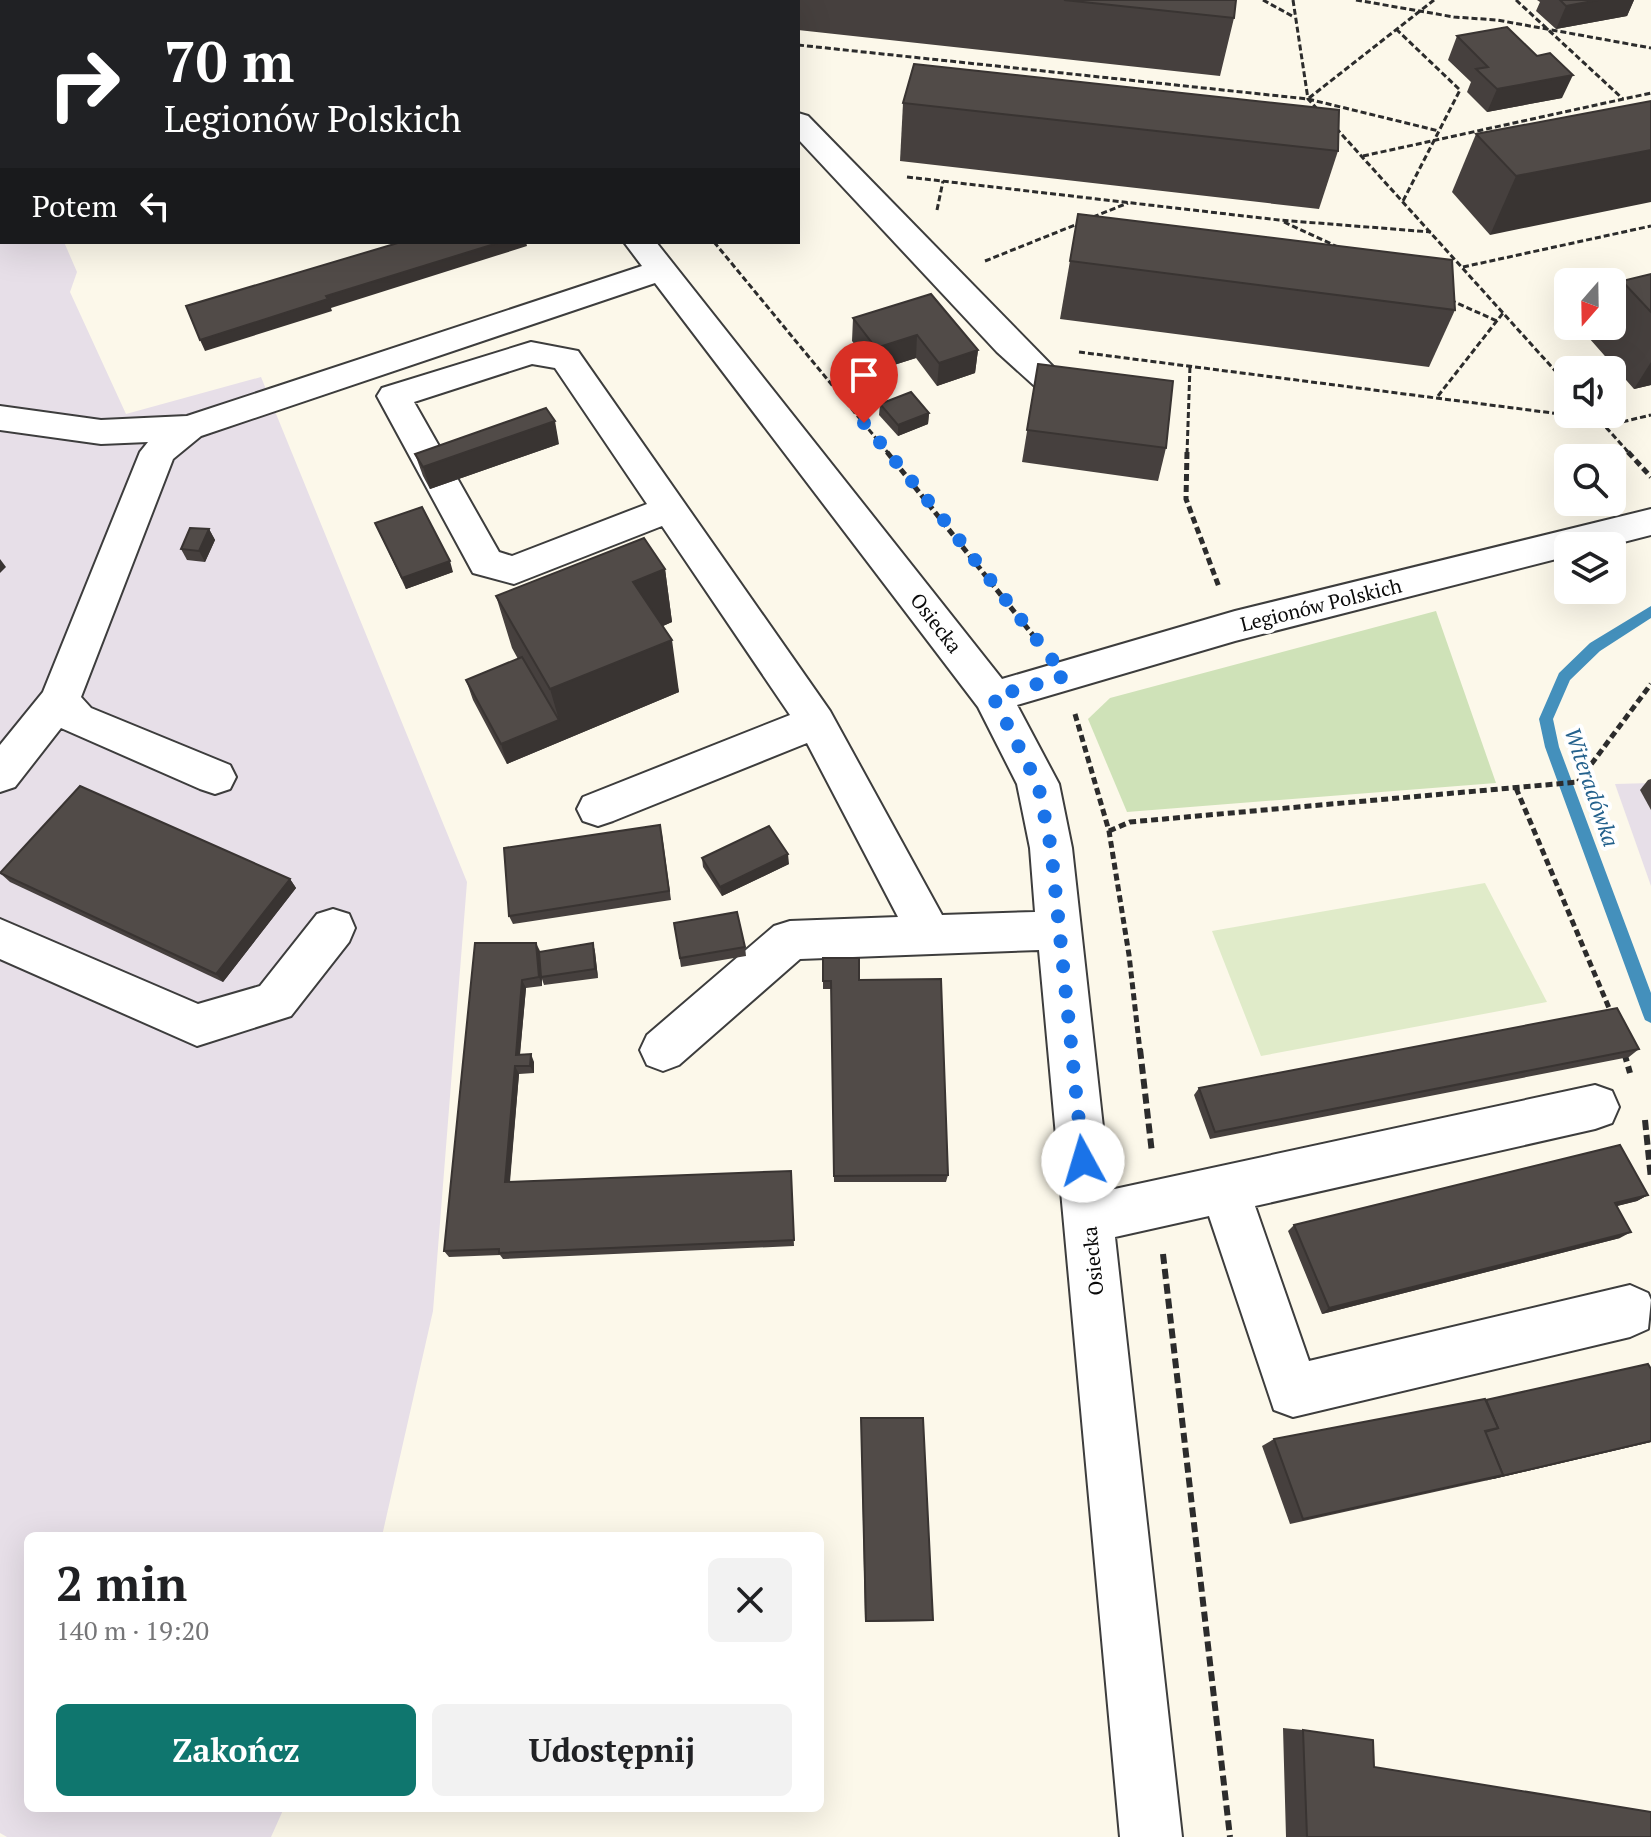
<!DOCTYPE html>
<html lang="pl">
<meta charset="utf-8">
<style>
body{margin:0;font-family:"PT Serif",serif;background:#f2f2f2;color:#202124;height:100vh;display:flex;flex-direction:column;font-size:30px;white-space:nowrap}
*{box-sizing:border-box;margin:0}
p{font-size:26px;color:#757577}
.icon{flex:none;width:44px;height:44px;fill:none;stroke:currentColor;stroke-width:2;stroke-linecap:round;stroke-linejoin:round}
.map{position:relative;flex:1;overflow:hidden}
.details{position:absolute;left:24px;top:1532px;width:800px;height:280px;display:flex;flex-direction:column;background:#fff;border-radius:12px;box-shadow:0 8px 32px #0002}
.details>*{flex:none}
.hud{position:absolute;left:0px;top:0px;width:800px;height:244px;box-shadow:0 8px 32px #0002;background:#202124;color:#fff;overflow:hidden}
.needle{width:52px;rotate:200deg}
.fabs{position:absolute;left:1554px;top:268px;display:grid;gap:16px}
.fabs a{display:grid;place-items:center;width:72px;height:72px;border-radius:12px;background:#fff;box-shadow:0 8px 32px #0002;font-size:40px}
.pin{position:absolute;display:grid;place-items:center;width:68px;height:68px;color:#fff;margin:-82px -34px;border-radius:50% 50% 50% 0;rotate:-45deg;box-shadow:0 0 8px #0007}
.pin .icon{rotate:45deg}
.me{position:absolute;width:88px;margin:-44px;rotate:354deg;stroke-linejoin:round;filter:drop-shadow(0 0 6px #0008)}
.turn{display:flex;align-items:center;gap:28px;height:168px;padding:0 32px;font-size:36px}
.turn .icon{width:104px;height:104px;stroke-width:2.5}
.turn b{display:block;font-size:56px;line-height:68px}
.then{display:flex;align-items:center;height:76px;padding:0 32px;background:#0003;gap:16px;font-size:30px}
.round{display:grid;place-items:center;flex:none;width:84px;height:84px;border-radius:12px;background:#f2f2f2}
.headline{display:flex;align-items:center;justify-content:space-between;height:136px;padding:0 32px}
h1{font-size:48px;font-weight:700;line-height:60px}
.action{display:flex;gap:16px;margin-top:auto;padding:16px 32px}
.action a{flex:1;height:92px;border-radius:12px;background:#0f766e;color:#fff;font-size:32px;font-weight:700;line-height:92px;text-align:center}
.action a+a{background:#f2f2f2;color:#202124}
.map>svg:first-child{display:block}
.industrial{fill:#e7dfe8}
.green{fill:#cfe2b8}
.pitch{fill:#e0ebc9}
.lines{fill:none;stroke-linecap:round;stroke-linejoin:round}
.stream{fill:#4490bc;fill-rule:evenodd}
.minor-casing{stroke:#3d3d3d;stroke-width:4}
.path-far2{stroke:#2c2c2c;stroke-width:3;stroke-dasharray:6 3;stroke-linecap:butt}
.path-far1{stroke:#2c2c2c;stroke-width:5;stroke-dasharray:7 4;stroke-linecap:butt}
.path{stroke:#2c2c2c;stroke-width:6;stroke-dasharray:10 5;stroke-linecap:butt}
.minor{fill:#fff;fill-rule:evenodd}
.wall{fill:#46403e}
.shaded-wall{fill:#393432}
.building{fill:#514b48;stroke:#393432;stroke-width:2}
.route{stroke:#1a73e8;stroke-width:14;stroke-dasharray:0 25.2}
.labels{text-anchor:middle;stroke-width:8;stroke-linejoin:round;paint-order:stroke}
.street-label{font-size:20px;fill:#0a0a0a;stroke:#fff}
.water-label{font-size:22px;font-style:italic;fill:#24618c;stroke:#fff}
</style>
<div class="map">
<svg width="1651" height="1837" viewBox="0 0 1651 1837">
<rect width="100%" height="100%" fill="#fcf8ea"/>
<g class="industrial">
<polygon points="0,208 2,242 64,242 77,272 70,292 126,414 261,377 467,882 433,1311 382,1536 28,1536 28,1808 284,1808 271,1837 7,1837 0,1833"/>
<polygon points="1651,783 1651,886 1615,784"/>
</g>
<polygon class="green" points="1436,611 1496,783 1127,812 1088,719 1110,698"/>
<polygon class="pitch" points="1485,883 1547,1002 1261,1056 1212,931"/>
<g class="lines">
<polygon class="stream" points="1651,606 1651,618 1600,651 1570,680 1553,719 1559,747 1651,993 1651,1023 1645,1020 1643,1015 1545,747 1539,719 1559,673 1590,643"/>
<g class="minor-casing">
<g id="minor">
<polygon points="439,0 465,0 466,2 440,2"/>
<polygon points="798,113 808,116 1067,381 1062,389 1050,392 1038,389 997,352 798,139"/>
<path d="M 624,242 L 656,242 L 1002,679 L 1235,611 L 1651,509 L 1651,535 L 1608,546 L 1568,546 L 1568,556 L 1235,641 L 1017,705 L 1059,784 L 1072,848 L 1110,1190 L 1595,1085 L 1612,1091 L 1619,1107 L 1612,1123 L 1595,1129 L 1255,1206 L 1309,1361 L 1630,1285 L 1648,1293 L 1651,1300 L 1648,1329 L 1630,1337 L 1293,1417 L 1274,1410 L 1209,1216 L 1115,1237 L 1182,1837 L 1120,1837 L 1039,950 L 800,959 L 679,1065 L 663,1071 L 647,1065 L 640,1050 L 647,1035 L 774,926 L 790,921 L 898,917 L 807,743 L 613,821 L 598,826 L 583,821 L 577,809 L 583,797 L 790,715 L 662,526 L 514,584 L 473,573 L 377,396 L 382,388 L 531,342 L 578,351 L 830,711 L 942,915 L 1035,912 L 1030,848 L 1017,784 L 978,707 L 655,283 L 201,436 L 173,459 L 81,697 L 91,708 L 230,765 L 236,777 L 230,789 L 215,794 L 200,789 L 61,728 L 15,787 L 0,792 L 0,745 L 43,692 L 140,452 L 148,442 L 101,444 L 0,430 L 0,406 L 101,420 L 187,416 L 642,266 ZM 532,364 L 555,368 L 647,504 L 512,556 L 499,552 L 414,402 Z"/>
<polygon points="333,909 349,914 355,928 349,942 291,1016 197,1046 0,959 0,919 198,1004 260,986 317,914"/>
</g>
</g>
<g class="path-far2">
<polyline points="1263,0 1294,17"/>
<polyline points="1293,0 1308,99 1321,113"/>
<polyline points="1356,0 1454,17 1497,20 1651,48"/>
<polyline points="1516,0 1623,99"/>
<polyline points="1396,29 1460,90 1403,201"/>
<polyline points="798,45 1308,99 1439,131"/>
<polyline points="1309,98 1434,0"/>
<polyline points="1336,128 1568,385"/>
<polyline points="1363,156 1651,93"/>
<polyline points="907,177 1279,220 1431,232"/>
<polyline points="937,210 943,181"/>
<polyline points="1093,217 1128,203"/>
<polyline points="1284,222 1340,248"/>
<polyline points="714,242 889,454"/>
<polyline points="985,261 1080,223"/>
<polyline points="1463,267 1651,226"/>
<polyline points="1450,300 1497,321"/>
<polyline points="1079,352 1599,419"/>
<polyline points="1438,396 1503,313"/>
<polyline points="1594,414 1630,454"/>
<polyline points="1605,426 1651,415"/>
<polyline points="1187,454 1190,366"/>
</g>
<g class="path-far1">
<polyline points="887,452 1036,639"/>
<polyline points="1187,452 1186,499 1219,587"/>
<polyline points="1628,452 1651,477"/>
<polyline points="1075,714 1109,831 1129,955 1140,1051"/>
<polyline points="1516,788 1612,1015"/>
<polyline points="1109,831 1130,822 1578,782 1651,684"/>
</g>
<g class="path">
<polyline points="1140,1049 1152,1153"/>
<polyline points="1624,1052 1630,1073"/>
<polyline points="1645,1120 1651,1179"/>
<polyline points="1163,1254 1230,1837"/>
</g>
<use href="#minor" class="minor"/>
</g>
<g class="wall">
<polygon points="771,0 1236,0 1234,18 1220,76 798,30 798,2 771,2"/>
<polygon points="1537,0 1634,0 1627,16 1556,29 1536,11 1540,2"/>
<polygon points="1457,36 1537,56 1562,98 1487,112 1467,92 1471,82 1448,60"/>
<polygon points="1651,101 1490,235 1452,192 1476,134"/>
<polygon points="903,103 1338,151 1319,209 900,161"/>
<polygon points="1078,214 1455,310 1429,367 1060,319"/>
<polygon points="1651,274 1651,385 1634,389 1589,338 1596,326 1612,326 1612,298 1622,281"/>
<polygon points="853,318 978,350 975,373 937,386 916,358 875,371 852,341"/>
<polygon points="1038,364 1166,448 1158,481 1022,462"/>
<polygon points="880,404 929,413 928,424 898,436 879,415"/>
<polygon points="559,444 430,489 423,476 415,454"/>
<polygon points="375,523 453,572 406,589"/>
<polygon points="209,529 215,540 205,562 187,560 181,549"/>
<polygon points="665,569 672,622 663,626 679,692 507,764 473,700 466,680 518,659 512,648 496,596"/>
<polygon points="1651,779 1651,810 1640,790 1648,780"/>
<polygon points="662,834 671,900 513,924 509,916"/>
<polygon points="702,858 789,864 722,896 703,867"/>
<polygon points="0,873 290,879 296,888 223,982 10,882"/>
<polygon points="674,923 745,947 746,956 681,967"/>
<polygon points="475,943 540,952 593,943 595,952 598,978 544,985 542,979 542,986 526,988 520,1055 534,1062 534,1073 519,1074 510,1182 791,1171 794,1246 503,1259 500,1255 449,1257 444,1251"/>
<polygon points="823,958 859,980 948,1175 946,1182 834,1182 831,989 823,989"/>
<polygon points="1639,1049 1629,1057 1210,1139 1194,1095 1199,1088"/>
<polygon points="1648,1195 1637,1201 1617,1206 1620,1238 1322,1314 1288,1231 1294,1225"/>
<polygon points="1651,1369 1651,1442 1484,1481 1290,1524 1262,1446 1274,1439"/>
<polygon points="861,1422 933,1620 931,1621 865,1622"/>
<polygon points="1283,1728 1303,1730 1374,1767 1651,1837 1286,1837"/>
</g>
<g class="shaded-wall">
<polygon points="0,0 42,0 34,2 2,2 2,10 0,6"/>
<polygon points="248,0 302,0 294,2 239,2"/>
<rect x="598" y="0" width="43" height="2"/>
<polygon points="1598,0 1634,0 1627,16 1556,29 1566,6"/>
<polygon points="1573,75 1562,98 1487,112 1497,89"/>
<polygon points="2,101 2,117 0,118 0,102"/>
<polygon points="1651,150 1651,202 1490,235 1516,176"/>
<polygon points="501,242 526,242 527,246 331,308 332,311 205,351 200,340 326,296"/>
<polygon points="917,335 916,358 875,371 876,348"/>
<polygon points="978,350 975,373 937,386 939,363"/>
<polygon points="1651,362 1651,385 1634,389"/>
<polygon points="929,413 928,424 898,436 898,425"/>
<polygon points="555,421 559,444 430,489 423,467"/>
<polygon points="209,529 215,540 205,562 199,551"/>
<polygon points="0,559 6,567 0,573"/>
<polygon points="450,561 453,572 406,589 402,578"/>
<polygon points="665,569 672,622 642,635 633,582"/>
<polygon points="672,640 679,692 507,764 501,744 559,720 550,689"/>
<polygon points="788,854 789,864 722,896 720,887"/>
<polygon points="290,879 296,888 223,982 216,974"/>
<polygon points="536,943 540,951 542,986 539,977"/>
<polygon points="593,943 595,952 598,978 595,969"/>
<polygon points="522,980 526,988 519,1063 516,1055"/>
<polygon points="531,1054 534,1062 534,1073 530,1066"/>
<polygon points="515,1066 519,1074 509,1188 505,1182"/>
<polygon points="1648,1195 1637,1201 1605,1209 1615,1203"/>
<polygon points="1631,1232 1620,1238 1322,1314 1329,1308"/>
<polygon points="1651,1441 1651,1442 1484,1481 1493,1478"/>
</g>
<g class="building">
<polygon points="80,0 248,0 239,2 71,2"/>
<polygon points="1064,0 1236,0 1234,18"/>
<polygon points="1560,0 1598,0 1566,6"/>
<polygon points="1507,27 1537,56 1550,53 1573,75 1497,89 1476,69 1488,67 1457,36"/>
<polygon points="914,64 1339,110 1338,151 903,103"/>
<polygon points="0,72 2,73 2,101 0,102"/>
<polygon points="1651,101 1651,150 1516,176 1476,134"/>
<polygon points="1078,214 1452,260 1455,310 1070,261"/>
<polygon points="401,242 501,242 326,296 328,299 200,340 186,306"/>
<polygon points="1651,274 1651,312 1622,281"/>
<polygon points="931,294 978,350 939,363 917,335 876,348 853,318"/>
<polygon points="1038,364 1173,381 1166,448 1027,430"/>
<polygon points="911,392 929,413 898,425 880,404"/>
<polygon points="546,408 555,421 423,467 415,454"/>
<polygon points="422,507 450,561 402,578 375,523"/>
<polygon points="190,528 209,529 199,551 181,549"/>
<polygon points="644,538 665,569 633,582 672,640 550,689 496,596"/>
<polygon points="522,657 559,720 501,744 466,680"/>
<polygon points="80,786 290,879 216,974 0,873"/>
<polygon points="660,825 669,891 509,916 504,848"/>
<polygon points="769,826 788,854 720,887 702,858"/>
<polygon points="737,912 745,947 680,958 674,923"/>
<polygon points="475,943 536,943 539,977 522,980 516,1055 531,1054 530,1066 515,1066 505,1182 791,1171 794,1240 499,1253 499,1249 444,1251"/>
<polygon points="593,943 595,969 541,977 539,952"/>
<polygon points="823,958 859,958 859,980 941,979 948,1175 834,1176 831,981 823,981"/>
<polygon points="1617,1008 1639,1049 1215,1132 1199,1088"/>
<polygon points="1620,1145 1648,1195 1615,1203 1631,1232 1329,1308 1294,1225"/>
<polygon points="1648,1364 1651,1369 1651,1441 1493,1478 1503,1475 1485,1432 1498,1428 1486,1400"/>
<polygon points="1485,1399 1498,1428 1485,1431 1503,1475 1303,1519 1274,1439"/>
<polygon points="861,1418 923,1418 933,1620 866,1621"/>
<polygon points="1303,1730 1373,1740 1374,1767 1651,1812 1651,1837 1307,1837"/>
</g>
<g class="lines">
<polyline class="route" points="864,423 943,519 1065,676 993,697 1038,784 1051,848 1083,1161"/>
</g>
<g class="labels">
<g class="street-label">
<text transform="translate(1321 605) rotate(-14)" y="7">Legionów Polskich</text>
<text transform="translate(936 623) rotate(52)" y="7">Osiecka</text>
<text transform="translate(1093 1261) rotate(-96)" y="7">Osiecka</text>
</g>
<g class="water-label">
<text transform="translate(1592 787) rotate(71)" y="8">Witeradówka</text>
</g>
</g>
</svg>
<div class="fabs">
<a><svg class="needle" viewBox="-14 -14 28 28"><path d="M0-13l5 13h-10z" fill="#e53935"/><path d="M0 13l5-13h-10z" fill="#757577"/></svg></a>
<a><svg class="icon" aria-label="sound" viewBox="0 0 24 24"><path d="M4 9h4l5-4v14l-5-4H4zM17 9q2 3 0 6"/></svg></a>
<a><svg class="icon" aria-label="search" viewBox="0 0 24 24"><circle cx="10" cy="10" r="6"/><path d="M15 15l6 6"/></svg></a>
<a><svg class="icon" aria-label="layers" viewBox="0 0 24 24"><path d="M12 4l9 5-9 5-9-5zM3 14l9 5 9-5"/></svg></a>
</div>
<div class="pin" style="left:864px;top:423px;background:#d93025"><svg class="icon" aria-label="arrive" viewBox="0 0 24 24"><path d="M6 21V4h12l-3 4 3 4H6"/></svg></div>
<svg class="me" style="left:1083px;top:1161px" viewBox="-20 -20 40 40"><circle r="19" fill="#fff"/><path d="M0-13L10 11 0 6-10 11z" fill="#1a73e8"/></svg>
<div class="hud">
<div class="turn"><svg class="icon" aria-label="right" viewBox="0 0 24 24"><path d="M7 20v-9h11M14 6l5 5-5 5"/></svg><div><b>70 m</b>Legionów Polskich</div></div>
<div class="then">Potem<svg class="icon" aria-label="left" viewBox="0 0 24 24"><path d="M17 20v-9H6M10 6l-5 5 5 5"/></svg></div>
</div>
<section class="details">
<div class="headline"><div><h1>2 min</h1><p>140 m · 19:20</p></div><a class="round"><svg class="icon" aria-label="close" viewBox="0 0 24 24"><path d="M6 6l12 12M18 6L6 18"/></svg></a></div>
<div class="action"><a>Zakończ</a><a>Udostępnij</a></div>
</section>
</div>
